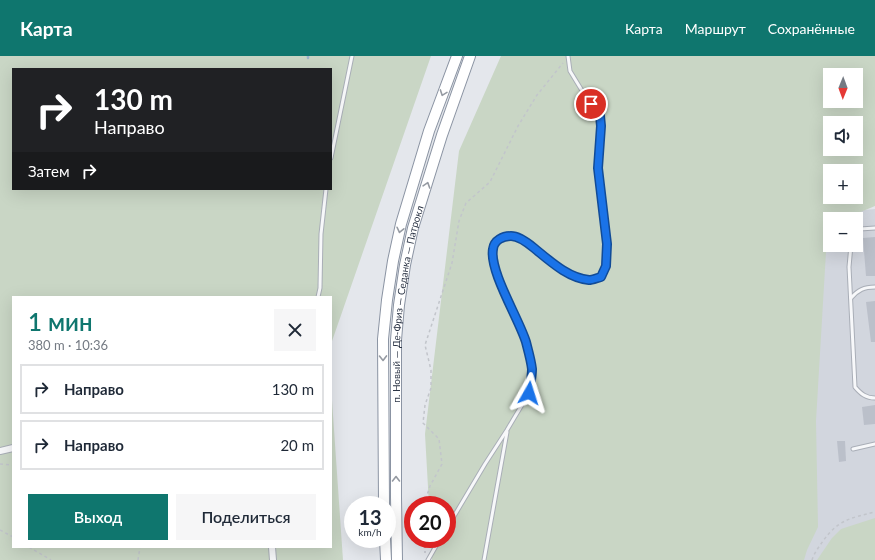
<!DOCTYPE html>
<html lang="ru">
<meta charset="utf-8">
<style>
body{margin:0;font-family:Lato,sans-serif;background:#f6f6f7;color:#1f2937;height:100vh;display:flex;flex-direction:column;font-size:15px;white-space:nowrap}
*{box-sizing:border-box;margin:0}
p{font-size:13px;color:#747a83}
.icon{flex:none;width:22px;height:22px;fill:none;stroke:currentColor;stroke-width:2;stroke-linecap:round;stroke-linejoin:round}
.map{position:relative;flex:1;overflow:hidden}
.details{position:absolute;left:12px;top:240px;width:320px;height:252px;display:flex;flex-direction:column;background:#fff;border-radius:0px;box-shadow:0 4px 16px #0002}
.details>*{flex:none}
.hud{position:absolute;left:12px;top:12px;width:320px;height:122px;border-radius:0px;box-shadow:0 4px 16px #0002;background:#202124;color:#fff;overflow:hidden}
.needle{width:26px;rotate:181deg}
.fabs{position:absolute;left:823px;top:12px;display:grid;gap:8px}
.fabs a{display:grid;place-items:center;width:40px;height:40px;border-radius:0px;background:#fff;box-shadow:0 4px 16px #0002;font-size:20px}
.speed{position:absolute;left:344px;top:440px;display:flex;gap:8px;font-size:20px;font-weight:700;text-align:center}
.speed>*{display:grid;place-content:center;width:52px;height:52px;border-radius:50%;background:#fff;box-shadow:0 4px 16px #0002;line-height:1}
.speed small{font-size:10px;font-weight:400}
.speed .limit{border:6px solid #d22;background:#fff;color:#111}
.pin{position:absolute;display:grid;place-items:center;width:34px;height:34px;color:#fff;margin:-17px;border:2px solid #fff;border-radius:50%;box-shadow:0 1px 4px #0007}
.me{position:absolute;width:44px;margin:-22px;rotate:6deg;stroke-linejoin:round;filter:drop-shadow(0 0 3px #0008)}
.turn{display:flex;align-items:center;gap:14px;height:84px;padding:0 16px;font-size:18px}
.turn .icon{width:52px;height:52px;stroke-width:2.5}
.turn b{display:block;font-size:28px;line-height:34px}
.then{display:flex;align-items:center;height:38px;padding:0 16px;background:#0003;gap:8px;font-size:15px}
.round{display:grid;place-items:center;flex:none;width:42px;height:42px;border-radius:0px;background:#f6f6f7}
.headline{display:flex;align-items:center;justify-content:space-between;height:68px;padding:0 16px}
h1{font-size:24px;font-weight:600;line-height:30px;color:#0f766e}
.cta{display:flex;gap:8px;margin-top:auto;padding:8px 16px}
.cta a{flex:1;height:46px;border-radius:0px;background:#0f766e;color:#fff;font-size:16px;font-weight:600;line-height:46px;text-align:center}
.cta a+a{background:#f6f6f7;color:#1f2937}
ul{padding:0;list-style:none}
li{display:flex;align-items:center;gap:12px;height:50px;margin:0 8px 6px;padding:0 8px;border:2px solid #e0e1e3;border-radius:0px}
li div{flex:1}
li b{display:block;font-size:15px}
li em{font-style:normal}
header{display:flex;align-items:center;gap:24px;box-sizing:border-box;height:56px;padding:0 20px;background:#0f766e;color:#fff}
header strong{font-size:19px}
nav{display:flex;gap:22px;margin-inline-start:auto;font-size:14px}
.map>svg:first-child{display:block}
.built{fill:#d2d6de;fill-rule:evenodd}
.green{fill:#c9d6c5;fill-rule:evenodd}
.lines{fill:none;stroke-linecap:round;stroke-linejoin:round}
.stream{stroke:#9fb4cc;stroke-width:2.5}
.building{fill:#bbc0ca}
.service-casing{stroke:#a9aeb7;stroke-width:5}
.minor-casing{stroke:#a9aeb7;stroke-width:8}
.trunk-casing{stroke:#8b94a3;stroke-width:12}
.path{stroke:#c2c5cb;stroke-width:1.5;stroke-dasharray:3 3;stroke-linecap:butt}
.service{stroke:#f7f8fa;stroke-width:3}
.minor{stroke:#f7f8fa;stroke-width:6}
.trunk{stroke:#fff;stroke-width:10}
.oneway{stroke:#959aa2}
.route-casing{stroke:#114b97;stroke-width:10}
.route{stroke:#1a73e8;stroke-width:7}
.labels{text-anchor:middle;stroke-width:4;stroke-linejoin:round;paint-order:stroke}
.street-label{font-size:10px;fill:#2b3445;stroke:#f4f6f9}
</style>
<header>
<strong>Карта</strong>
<nav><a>Карта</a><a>Маршрут</a><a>Сохранённые</a></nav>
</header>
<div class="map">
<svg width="875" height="504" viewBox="0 0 875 504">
<rect width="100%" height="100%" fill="#e4e7ec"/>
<path class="built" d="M 875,153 L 875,504 L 763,504 L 811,159 ZM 830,163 L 856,163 L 856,189 L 830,189 Z"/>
<g class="green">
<path d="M 0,0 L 431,0 L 331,288 L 331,241 L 13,241 L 13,491 L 331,491 L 331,330 L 343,504 L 0,504 ZM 13,13 L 331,13 L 331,133 L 13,133 Z"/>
<path d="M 501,0 L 875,0 L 875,150 L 858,157 L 853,163 L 830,163 L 830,189 L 832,189 L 826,196 L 816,365 L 818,471 L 807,494 L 804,504 L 432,504 L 430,483 L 447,483 L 447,449 L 429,449 L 425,378 L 459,95 ZM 830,19 L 856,19 L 856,45 L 830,45 ZM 830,67 L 856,67 L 856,93 L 830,93 ZM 830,115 L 856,115 L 856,141 L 830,141 Z"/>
<polygon points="875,462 875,504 817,504 832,482 841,473"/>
</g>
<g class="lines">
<polyline class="stream" points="308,0 308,2"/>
</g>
<g class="building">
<polygon points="875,181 875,220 866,220 863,182"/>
<polygon points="875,245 875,286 871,286 866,246"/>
<polygon points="875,349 875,368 864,369 862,351"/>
<polygon points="837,385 845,385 846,405 839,406"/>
</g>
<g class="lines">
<g class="service-casing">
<g id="service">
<polyline points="331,102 352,0"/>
<polyline points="856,177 860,173 875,172"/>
<path d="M 851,189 L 849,211 L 855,331 C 861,338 866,342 875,342"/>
<polyline points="318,241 320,232 321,178 326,133"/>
<path d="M 851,242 C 858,234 864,231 875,231"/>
<polyline points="853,393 875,388"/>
<polyline points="447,472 485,408 507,374 529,337 532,314 526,285 510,250 497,217 493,203 492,194 494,189 498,183 505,180 513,180 526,185 569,218 590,224 601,221 606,210 607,188 598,112 601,70 600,60 581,33 570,15 568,0"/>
<polyline points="428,504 440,483"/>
<polyline points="484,504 507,376"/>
</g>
</g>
<g class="minor-casing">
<g id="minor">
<polyline points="0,395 13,392"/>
<polyline points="272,491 273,504"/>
</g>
</g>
<g class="trunk-casing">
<g id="trunk">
<polyline points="384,449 383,283 387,244 393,205 401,168 429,75 457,0"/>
<polyline points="385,483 386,504"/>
<path id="s1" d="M 397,504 L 396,441 L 396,284 L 399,249 L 405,209 L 413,172 L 442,79 L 470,0"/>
</g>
</g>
<g class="path">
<polyline points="0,408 13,409"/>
<polyline points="424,449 430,430 442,408 439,383 423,367 425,349 431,332 431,314 425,289 452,207 459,165 466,147 490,126 518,70 537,39 563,7"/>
<polyline points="0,474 13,481"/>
<polyline points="425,483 425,497"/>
<polyline points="29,491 51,504"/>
<polyline points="138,504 140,491"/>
<path d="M 812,504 C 814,497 819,491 823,485 C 838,464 850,462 875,456"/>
</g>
<use href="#service" class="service"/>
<use href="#minor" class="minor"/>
<use href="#trunk" class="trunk"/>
</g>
<defs><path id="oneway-chevron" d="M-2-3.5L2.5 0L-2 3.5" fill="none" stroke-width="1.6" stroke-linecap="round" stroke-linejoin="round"/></defs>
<g class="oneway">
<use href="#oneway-chevron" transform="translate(443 37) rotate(110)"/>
<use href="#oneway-chevron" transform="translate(427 129) rotate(-72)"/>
<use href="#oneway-chevron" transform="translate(400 174) rotate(103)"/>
<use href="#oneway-chevron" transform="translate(383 302) rotate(89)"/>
<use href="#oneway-chevron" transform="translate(396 423) rotate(-90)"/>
</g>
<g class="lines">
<g class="route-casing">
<path id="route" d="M 529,337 C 530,329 532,321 532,313 C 531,304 528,294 526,286 C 519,263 489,215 493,193 C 494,184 503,180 511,180 C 519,180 528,187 534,192 C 550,205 568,222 589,224 C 592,224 597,222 601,221 L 606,210 L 607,188 L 598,112 L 601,70 L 600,60 L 591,48"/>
</g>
<use href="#route" class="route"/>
</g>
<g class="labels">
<g class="street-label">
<text dy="4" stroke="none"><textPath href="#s1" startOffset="257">п. Новый — Де-Фриз — Седанка — Патрокл</textPath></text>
</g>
</g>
</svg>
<div class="fabs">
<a><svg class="needle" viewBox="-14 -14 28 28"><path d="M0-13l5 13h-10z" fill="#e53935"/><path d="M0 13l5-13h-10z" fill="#747a83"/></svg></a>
<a><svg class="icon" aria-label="sound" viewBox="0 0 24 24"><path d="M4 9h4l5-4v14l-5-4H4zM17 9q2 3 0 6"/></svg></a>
<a>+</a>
<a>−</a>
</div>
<div class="speed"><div>13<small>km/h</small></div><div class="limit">20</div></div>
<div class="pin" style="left:591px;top:48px;background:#d93025"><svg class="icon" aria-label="arrive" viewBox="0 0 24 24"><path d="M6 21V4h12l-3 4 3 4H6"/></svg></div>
<svg class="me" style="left:529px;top:337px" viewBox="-20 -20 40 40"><path d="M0-17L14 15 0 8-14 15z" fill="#1a73e8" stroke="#fff" stroke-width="4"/></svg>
<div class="hud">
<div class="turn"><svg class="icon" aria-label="right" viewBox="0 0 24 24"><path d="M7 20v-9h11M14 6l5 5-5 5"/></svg><div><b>130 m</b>Направо</div></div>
<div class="then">Затем<svg class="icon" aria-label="right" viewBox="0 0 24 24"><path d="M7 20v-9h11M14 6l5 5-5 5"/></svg></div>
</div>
<section class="details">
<div class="headline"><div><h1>1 мин</h1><p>380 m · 10:36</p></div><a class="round"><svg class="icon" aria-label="close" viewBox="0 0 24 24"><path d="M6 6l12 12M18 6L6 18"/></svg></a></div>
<ul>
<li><svg class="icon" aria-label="right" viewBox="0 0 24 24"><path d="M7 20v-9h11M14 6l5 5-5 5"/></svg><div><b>Направо</b></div><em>130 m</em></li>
<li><svg class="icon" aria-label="right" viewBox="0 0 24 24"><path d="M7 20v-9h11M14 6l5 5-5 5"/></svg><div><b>Направо</b></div><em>20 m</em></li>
</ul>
<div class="cta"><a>Выход</a><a>Поделиться</a></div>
</section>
</div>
